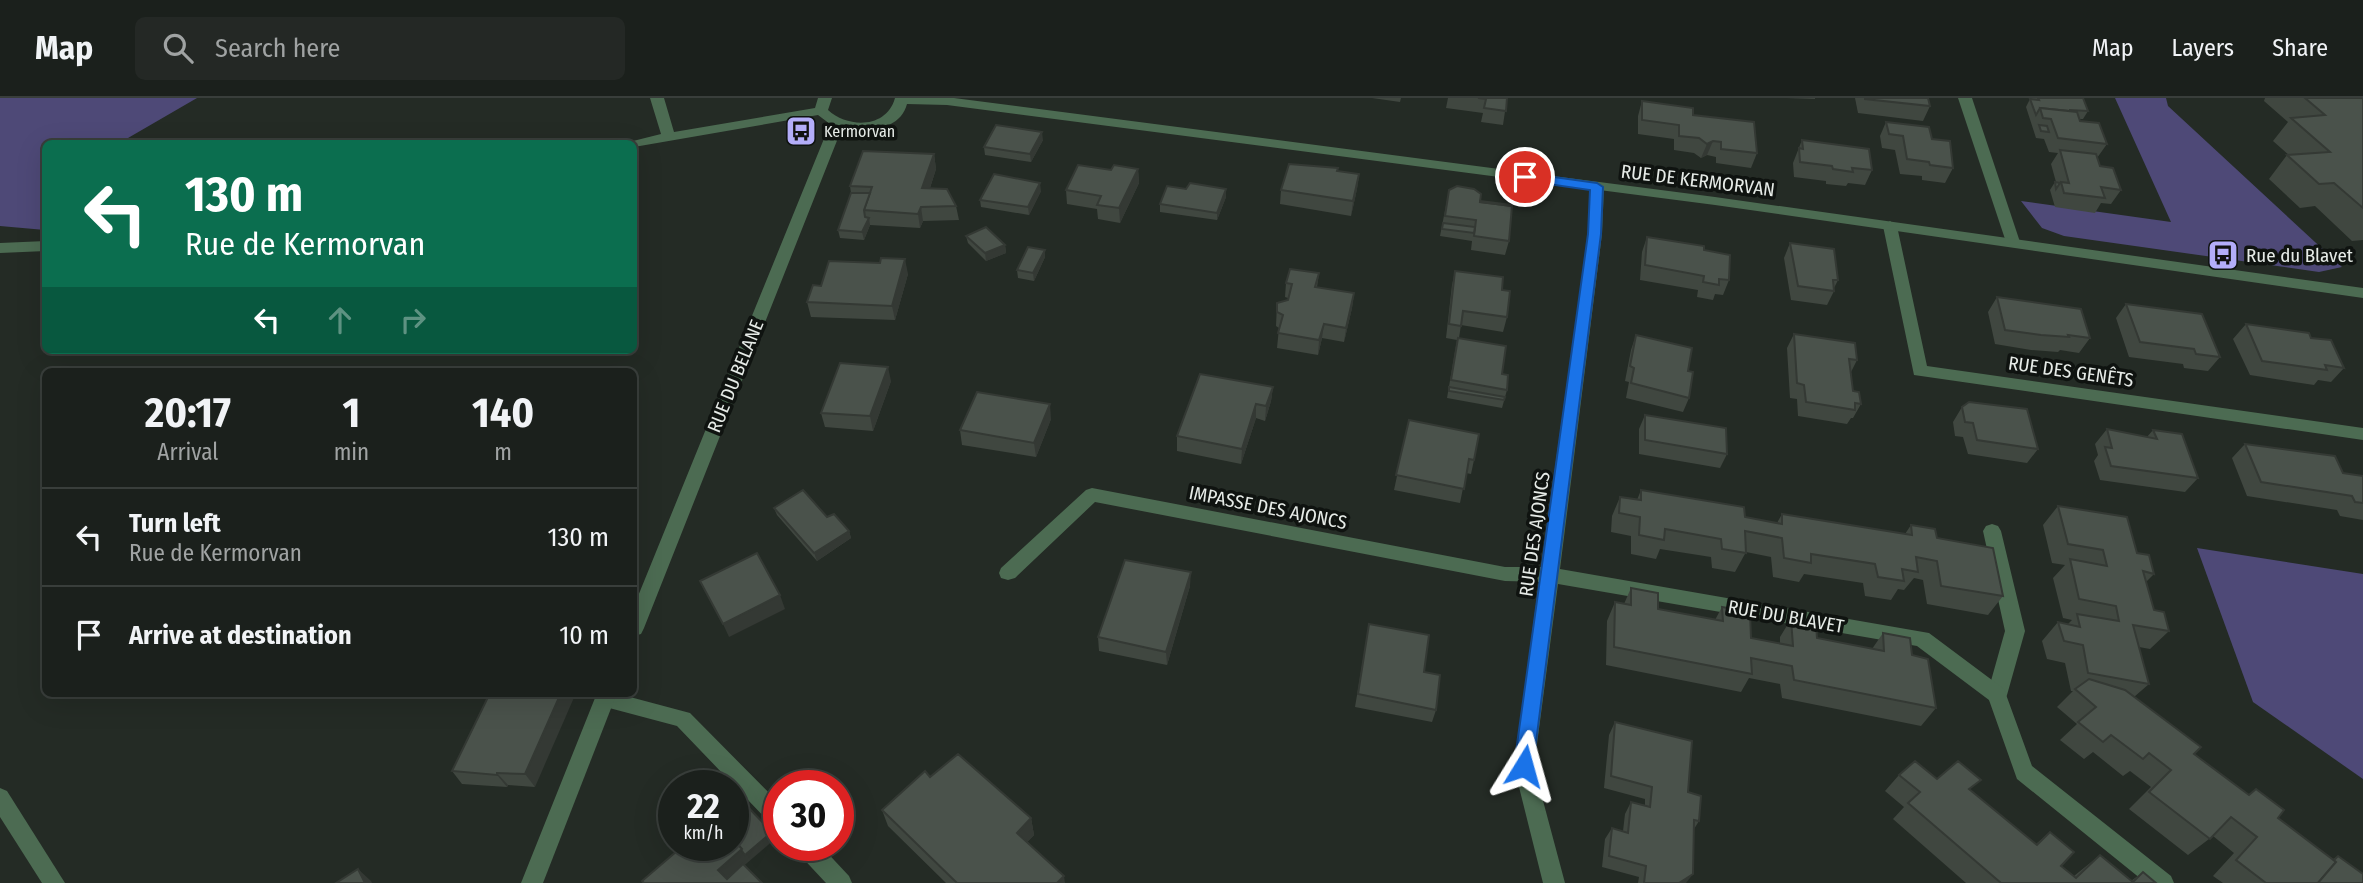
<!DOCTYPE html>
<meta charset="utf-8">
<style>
body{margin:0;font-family:"Fira Sans Condensed",sans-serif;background:#242825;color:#f1f3f6;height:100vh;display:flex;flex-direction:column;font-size:26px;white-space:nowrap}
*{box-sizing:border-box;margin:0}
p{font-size:23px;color:#a0a3a3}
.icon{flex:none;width:38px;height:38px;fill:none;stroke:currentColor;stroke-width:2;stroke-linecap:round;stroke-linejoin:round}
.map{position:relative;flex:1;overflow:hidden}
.sheet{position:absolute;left:42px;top:270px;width:595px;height:329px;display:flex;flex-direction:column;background:#1b201c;border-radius:10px;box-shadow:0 7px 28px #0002,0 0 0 2px #393e3b}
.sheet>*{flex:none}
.top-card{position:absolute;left:42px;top:42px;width:595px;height:214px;border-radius:10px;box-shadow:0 7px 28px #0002,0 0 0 2px #393e3b;background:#0b6e4f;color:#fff;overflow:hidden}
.speed{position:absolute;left:658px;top:672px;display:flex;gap:14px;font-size:35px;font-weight:700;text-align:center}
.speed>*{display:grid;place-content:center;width:91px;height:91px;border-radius:50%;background:#1b201c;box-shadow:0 7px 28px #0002,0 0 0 2px #393e3b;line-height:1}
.speed small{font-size:18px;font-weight:400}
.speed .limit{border:10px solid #d22;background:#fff;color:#111}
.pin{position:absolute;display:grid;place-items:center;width:60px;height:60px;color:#fff;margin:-30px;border:4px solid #fff;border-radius:50%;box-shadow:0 2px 7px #0007}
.me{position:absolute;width:77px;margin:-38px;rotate:8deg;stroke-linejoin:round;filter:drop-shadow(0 0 5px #0008)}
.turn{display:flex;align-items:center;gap:24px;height:147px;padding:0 28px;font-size:32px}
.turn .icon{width:91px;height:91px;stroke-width:2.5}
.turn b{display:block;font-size:49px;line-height:60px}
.lanes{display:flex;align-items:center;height:66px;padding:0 28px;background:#0003;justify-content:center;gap:35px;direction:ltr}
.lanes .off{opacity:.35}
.eta{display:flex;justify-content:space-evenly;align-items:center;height:119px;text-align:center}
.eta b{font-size:42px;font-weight:700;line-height:49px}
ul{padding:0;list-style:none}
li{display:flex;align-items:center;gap:21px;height:98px;padding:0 28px;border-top:2px solid #393e3b}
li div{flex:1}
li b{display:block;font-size:26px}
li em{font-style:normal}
header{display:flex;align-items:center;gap:42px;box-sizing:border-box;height:98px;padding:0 35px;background:#1b201c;border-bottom:2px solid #393e3b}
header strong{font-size:33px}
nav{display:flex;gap:38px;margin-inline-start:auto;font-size:24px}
.search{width:490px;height:63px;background:#242825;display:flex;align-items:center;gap:18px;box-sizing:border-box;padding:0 24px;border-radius:10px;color:#a0a3a3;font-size:26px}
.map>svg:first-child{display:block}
.green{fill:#4e4977}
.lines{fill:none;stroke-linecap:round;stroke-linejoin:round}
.service{fill:#4c6b52;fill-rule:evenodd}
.minor{fill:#4c6b52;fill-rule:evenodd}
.tertiary{fill:#4c6b52;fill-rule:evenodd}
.wall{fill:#404740}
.shaded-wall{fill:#343934}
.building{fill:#4a524b;stroke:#343934;stroke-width:2}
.route{fill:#1a73e8;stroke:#114b97;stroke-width:2}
.labels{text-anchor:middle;stroke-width:7;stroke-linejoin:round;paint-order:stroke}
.far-poi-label{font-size:16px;fill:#e6ebe7;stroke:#0f1310;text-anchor:start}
.street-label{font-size:19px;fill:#e6ebe7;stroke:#0f1310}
.poi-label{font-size:19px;fill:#e6ebe7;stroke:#0f1310;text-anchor:start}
</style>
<header>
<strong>Map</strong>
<div class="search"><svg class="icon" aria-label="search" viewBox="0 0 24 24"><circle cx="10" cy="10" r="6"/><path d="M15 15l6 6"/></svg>Search here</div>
<nav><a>Map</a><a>Layers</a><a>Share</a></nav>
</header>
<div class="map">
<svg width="2363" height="785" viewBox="0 0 2363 785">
<rect width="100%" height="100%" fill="#242b25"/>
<g class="green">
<polygon points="0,0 197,0 128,40 123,45 46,46 45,132 0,128"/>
<polygon points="2115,0 2166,0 2168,8 2342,169 2319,174 2064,138 2042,130 2021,103 2171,124"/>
<polygon points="2197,450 2363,476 2363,681 2253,604"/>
</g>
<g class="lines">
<polygon class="service" points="1992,426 1998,428 2001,433 2025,533 2007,597 2004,603 1997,606 1990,603 1987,597 2005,533 1983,433 1986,428"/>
<g class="minor">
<polygon points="1958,0 1972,0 2020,144 2018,147 2013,149 2006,144"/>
<polygon points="1597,85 1604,89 1602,136 1560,471 1929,535 2004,591 2032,668 2171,778 2174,785 2146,785 2017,681 1989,602 1917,548 1558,486 1534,669 1565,785 1543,785 1514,669 1539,484 1505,483 1095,404 1015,480 1008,482 1001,480 999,475 1001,470 1086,392 1092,390 1505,469 1541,469 1588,136 1590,89"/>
<polygon points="1890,123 1897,128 1927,268 2363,330 2363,342 1914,277 1883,128"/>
<polygon points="598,595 615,595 690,615 779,705 779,730 772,727 677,628 598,607 595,601"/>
<polygon points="794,747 820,747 849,778 852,785 826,785 797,754"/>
</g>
<g class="tertiary">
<path d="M 650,0 L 664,0 L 674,34 L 815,10 L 818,0 L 832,0 L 828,12 C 849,31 887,30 895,0 L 954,0 L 1715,99 L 2363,190 L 2363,200 L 1715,107 L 947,7 L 907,6 C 900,33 865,35 842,30 L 644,530 L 641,536 L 634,538 L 634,508 L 830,26 L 818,17 L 634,49 L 634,46 L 621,46 L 661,36 Z"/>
<polygon points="46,143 46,153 0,155 0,145"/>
<polygon points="597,595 617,595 543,785 521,785"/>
<polygon points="0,690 7,693 65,785 42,785 0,719"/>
</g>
</g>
<g class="wall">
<polygon points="1372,0 1401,0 1400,4"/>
<polygon points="1448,0 1507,0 1503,27 1481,24 1483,15 1446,10"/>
<polygon points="1786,0 1815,0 1815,1"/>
<polygon points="1855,0 1928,0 1930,8 1923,23 1858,15"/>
<polygon points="2031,0 2083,0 2088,13 2083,21 2079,21 2080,23 2107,46 2097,60 2100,68 2121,92 2111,106 2101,105 2095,115 2055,109 2050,92 2055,84 2056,84 2051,66 2058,55 2049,54 2044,41 2036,40 2026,9 2030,1 2032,2"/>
<polygon points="2265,0 2363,0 2363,142 2352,143 2315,108 2300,110 2269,81 2287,57 2289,57 2273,43 2288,24 2264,3"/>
<polygon points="1642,3 1693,17 1757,55 1751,70 1716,65 1716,59 1707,57 1701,60 1694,55 1674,52 1674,41 1638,36 1638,18"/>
<polygon points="1886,24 1932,41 1953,70 1945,85 1922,82 1922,78 1900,76 1895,52 1882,50 1880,38"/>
<polygon points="1043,42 1031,64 985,57 984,49"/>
<polygon points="1802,42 1872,72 1865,87 1848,85 1846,88 1826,86 1826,83 1794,79 1793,65"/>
<polygon points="934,56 936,71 930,90 956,108 959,122 923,123 920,130 870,127 864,142 840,140 838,132 851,95 850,88"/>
<polygon points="1138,71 1139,85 1120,125 1098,121 1097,111 1067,106 1066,92 1111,72"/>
<polygon points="1337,73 1359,76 1357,91 1351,118 1280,106 1281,92"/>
<polygon points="1186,91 1226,91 1226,99 1217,122 1160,114 1160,106"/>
<polygon points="1449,92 1480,103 1509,143 1505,157 1471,152 1472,143 1440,138"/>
<polygon points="1041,93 1029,117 981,109 980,102"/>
<polygon points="966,138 1005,147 1006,155 986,163 968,145"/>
<polygon points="1647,139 1704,152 1729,182 1723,197 1715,196 1713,202 1697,199 1698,192 1640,182 1642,154"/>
<polygon points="1790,145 1838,182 1834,190 1834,193 1827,207 1791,202 1784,160"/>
<polygon points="1045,152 1045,159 1034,183 1018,180 1017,172"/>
<polygon points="1455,173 1502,192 1507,219 1503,234 1461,227 1459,240 1502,276 1507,292 1502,310 1447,300 1457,242 1446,240 1452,187"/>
<polygon points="1319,175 1317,189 1354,195 1352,210 1344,244 1322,240 1318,257 1277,250 1279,230 1276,228 1277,205 1288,202 1288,200 1285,199 1286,185"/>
<polygon points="908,176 895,222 811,219 807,204 821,188"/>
<polygon points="1997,199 2090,240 2079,255 2060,252 2058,254 2031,252 1995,246 1988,214"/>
<polygon points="2126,206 2220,259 2208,273 2184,270 2183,266 2129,259 2116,220"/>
<polygon points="2246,226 2311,240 2344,270 2331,284 2318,282 2314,287 2250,277 2233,241"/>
<polygon points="1794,236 1857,262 1851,274 1853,293 1861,306 1853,320 1851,320 1847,326 1798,318 1797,301 1790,300 1787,250"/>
<polygon points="1636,237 1688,273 1689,300 1683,314 1626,300 1629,284 1625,283 1631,252"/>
<polygon points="891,283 873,333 825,329 821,315"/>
<polygon points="1273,289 1271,303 1265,323 1256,320 1241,366 1177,353 1177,338"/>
<polygon points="1962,309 2038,351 2027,365 1968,356 1963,339 1955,338 1953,324"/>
<polygon points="1645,317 1727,356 1720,370 1639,356 1639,331"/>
<polygon points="1051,321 1036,359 962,347 960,332"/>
<polygon points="1409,322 1474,362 1471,376 1466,375 1460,405 1394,392"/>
<polygon points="2107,331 2147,339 2153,332 2198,380 2185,394 2100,382 2094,363 2098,357 2095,346"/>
<polygon points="2245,346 2343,375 2363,378 2363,422 2340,418 2337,412 2247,398 2232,360"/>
<polygon points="1641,392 1745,419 1777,425 1782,416 1905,436 1911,427 1937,440 2003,498 1988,517 1927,506 1923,482 1914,480 1904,492 1898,491 1891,502 1865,498 1863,485 1804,476 1799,484 1773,479 1771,459 1746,454 1735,474 1712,470 1711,459 1660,451 1656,461 1631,456 1631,438 1611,434 1612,418 1620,399 1637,402"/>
<polygon points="2058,408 2137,455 2154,476 2146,484 2154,512 2169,533 2150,551 2139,549 2149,586 2134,599 2194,656 2248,697 2256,691 2278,720 2333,761 2338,758 2363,785 2223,785 2213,778 2234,755 2213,738 2188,757 2129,711 2151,689 2130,673 2123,678 2093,654 2084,661 2060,642 2077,626 2057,609 2073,593 2071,593 2065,565 2047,561 2042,543 2058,524 2068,526 2072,522 2063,520 2053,480 2065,467 2052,465 2043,427"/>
<polygon points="774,410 849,433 851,440 817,463 777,417"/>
<polygon points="1190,488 1167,567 1099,553 1098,539"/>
<polygon points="1631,490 1658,511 1715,522 1722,509 1751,540 1780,545 1780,539 1791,521 1817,540 1872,551 1883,535 1912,557 1936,610 1921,628 1782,600 1780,586 1749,580 1741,594 1606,567 1607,523 1615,504 1624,506"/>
<polygon points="1369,526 1424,574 1436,612 1432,624 1355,609"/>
<polygon points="489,597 535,689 508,687 507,689 462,686 452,673"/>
<polygon points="1615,624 1688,694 1699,723 1694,731 1686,785 1638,785 1639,779 1602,769 1605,741 1612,730 1623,733 1625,716 1631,704 1645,707 1645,701 1604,690 1609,637"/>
<polygon points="1899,677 1937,681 1970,692 2036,746 2050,734 2061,768 2074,778 2100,757 2131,783 2143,774 2156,785 1966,785 1893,721 1904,709 1885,693"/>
<polygon points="930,679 1031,720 1034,737 1027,744 1065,785 946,785 888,728 882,712"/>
</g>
<g class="shaded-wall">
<polygon points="1042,34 1043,42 1031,64 1030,56"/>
<polygon points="1713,43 1707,57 1701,60 1707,46"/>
<polygon points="934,56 936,71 925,105 922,90"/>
<polygon points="1138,71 1139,85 1120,125 1119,110"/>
<polygon points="1359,76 1357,91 1351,118 1353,103"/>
<polygon points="1040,85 1041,93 1029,117 1028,109"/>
<polygon points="1226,91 1226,99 1217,122 1217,115"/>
<polygon points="921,109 923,123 920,130 918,116"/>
<polygon points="869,120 870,127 864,142 862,134"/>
<polygon points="1005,147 1006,155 986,163 985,155"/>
<polygon points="1045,152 1045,159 1034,183 1033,175"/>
<polygon points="905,161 908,176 895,222 892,208"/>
<polygon points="1354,195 1352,210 1344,244 1346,230"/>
<polygon points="1324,226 1322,240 1318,257 1319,242"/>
<polygon points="888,269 891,283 873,333 870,318"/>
<polygon points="1273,289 1271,303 1265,323 1266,308"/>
<polygon points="1050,306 1051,321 1036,359 1034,345"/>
<polygon points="1256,306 1256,320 1241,366 1242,351"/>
<polygon points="849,433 851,440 817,463 814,455"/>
<polygon points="1191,474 1190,488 1167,567 1166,554"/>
<polygon points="780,497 785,511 729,539 723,526"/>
<polygon points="561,595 576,595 535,689 525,676"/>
<polygon points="497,675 508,687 507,689 497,677"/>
<polygon points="1031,720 1034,737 1020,751 1017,735"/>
<polygon points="772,734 775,741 726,783 718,772 742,751"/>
<polygon points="358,771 371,783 372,785 365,785"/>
<polygon points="1693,776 1686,785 1679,785"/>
<polygon points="1064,778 1065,785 1057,785"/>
</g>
<g class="building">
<polygon points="1478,0 1507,0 1506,13 1484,10 1486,1"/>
<polygon points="1865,0 1928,0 1930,8 1865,1"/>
<polygon points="2038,0 2083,0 2088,13 2070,12 2070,13 2040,10 2036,17 2030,1 2039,2"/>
<polygon points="2305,0 2363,0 2363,110 2334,85 2319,86 2287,57 2330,54 2291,20 2325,17"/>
<polygon points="1642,3 1693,10 1693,17 1754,24 1757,55 1721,51 1721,44 1713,43 1707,46 1699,40 1679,38 1679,27 1642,22"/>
<polygon points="2040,10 2077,14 2080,23 2099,25 2107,46 2058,40 2051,21 2043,20"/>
<polygon points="1886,24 1929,29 1932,41 1950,43 1953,70 1930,67 1929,64 1907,61 1903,38 1889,36"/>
<polygon points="996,27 1042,34 1030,56 984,49"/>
<polygon points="2039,27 2047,28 2049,34 2041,33"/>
<polygon points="1802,42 1869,51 1872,72 1852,70 1853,74 1833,71 1832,68 1800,64 1799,50 1803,51"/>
<polygon points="2060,52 2096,56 2100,68 2113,70 2121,92 2101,89 2105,100 2064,95 2061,84 2069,85"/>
<polygon points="863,53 934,56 922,90 947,91 956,108 921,109 918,116 864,112 872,89 850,88"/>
<polygon points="1289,66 1338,70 1337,73 1359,76 1353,103 1281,92"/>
<polygon points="1078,67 1111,72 1114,67 1138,71 1119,110 1097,107 1101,98 1066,92"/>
<polygon points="994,76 1040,85 1028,109 980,102"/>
<polygon points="2055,84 2060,85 2056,91"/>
<polygon points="1190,85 1226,91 1217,115 1160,106 1167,88 1186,91"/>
<polygon points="1457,88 1474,91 1481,96 1480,104 1512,108 1509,143 1474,138 1476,122 1445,118 1449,92"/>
<polygon points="851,95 870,95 864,112 865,119 869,120 862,134 838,132"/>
<polygon points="1480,103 1512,107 1511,108 1480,104"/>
<polygon points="1443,125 1475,129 1474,135 1442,131"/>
<polygon points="986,129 1005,147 985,155 966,138"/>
<polygon points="1647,139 1704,148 1704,152 1730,157 1729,182 1719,181 1719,187 1703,184 1704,178 1645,167"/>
<polygon points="1790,145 1834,151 1838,182 1833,182 1834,193 1798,188"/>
<polygon points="1028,149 1045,152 1033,175 1017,172"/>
<polygon points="881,160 905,161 892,208 807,204 813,187 821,188 829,163 880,165"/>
<polygon points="1290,171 1319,175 1315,189 1354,195 1346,230 1324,226 1319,242 1278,235 1283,217 1277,214 1277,205 1288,202 1292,186 1286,185"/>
<polygon points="1455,173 1503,179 1502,192 1510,193 1507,219 1463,213 1461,228 1449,226"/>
<polygon points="1997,199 2081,211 2090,240 2068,237 2069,239 2041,237 2005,232"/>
<polygon points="2126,206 2202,216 2220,259 2196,256 2194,251 2140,244"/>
<polygon points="2246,226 2309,235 2311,240 2331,242 2344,270 2325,267 2327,272 2262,263"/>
<polygon points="1794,236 1855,245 1857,262 1849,261 1853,293 1859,294 1861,306 1855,305 1855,312 1806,304 1804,287 1797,285"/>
<polygon points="1636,237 1692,250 1688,273 1693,274 1689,300 1631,285 1634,270 1630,268"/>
<polygon points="1458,240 1506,248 1502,276 1508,277 1507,292 1451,282"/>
<polygon points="840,265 888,269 870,318 821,315"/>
<polygon points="1200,276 1273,289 1266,308 1256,306 1242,351 1177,338"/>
<polygon points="1449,289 1505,299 1504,302 1449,293"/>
<polygon points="977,294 1050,306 1034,345 960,332"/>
<polygon points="1969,304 2027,311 2038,351 1977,342 1973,325 1965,324 1962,309"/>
<polygon points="1645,317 1726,330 1727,356 1645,342"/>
<polygon points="1409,322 1479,336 1474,362 1469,361 1464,391 1396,377"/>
<polygon points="2107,331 2157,341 2153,332 2182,336 2198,380 2111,368 2105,349 2112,350"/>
<polygon points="2245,346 2335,358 2343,375 2363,378 2363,405 2355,404 2352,398 2261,384"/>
<polygon points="803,392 827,419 834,416 849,433 814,455 774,410"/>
<polygon points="1641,392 1744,409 1745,419 1782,426 1782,416 1912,437 1911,427 1935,431 1937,440 1993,450 2003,498 1941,488 1937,463 1916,459 1918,474 1902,471 1904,483 1878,479 1875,466 1811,456 1811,465 1784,460 1782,440 1745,433 1746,455 1722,451 1721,441 1665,431 1664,442 1639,437 1640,419 1619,415 1620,399 1641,402"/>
<polygon points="2058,408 2127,419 2137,455 2149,457 2154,476 2143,473 2154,512 2164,514 2169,533 2133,527 2149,586 2088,575 2083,547 2064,543 2058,524 2080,529 2077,516 2119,523 2116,508 2079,501 2070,461 2107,468 2103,452 2068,446"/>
<polygon points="757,455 780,497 723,526 700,483"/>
<polygon points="1125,462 1191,474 1166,554 1098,539"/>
<polygon points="1631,490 1658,495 1658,511 1723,523 1722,509 1750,514 1751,540 1793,548 1791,521 1816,526 1817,540 1884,553 1883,535 1910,540 1912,557 1928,561 1936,610 1794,582 1792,568 1751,560 1752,576 1614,549 1615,504 1631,507"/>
<polygon points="1369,526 1429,537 1424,574 1440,577 1436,612 1358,596"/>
<polygon points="2089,581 2125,592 2201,649 2194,656 2249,697 2256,691 2284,712 2278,720 2336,764 2318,785 2266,785 2236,762 2257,739 2231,719 2210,741 2149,694 2171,672 2149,655 2143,661 2111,637 2103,644 2078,624 2096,609 2075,591"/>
<polygon points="529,595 561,595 525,676 497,675 497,677 452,673 489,597 527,599"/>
<polygon points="1615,624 1692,643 1688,694 1701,698 1699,723 1694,722 1693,776 1679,785 1644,785 1646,768 1609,758 1612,730 1628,735 1631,704 1650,709 1652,689 1611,678"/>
<polygon points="958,656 1031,720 1017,735 1064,778 1057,785 957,785 882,712 925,673 930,679"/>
<polygon points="1915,663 1937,681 1958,663 1981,682 1969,691 2037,747 2050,734 2074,754 2061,768 2076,780 2100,757 2133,784 2143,774 2156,785 2001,785 1908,705 1920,694 1899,677"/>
<polygon points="744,705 772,734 745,757 733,741 733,715"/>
<polygon points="733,741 742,751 718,772 727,781 743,766 762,785 644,785 642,783 684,747 733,747"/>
<polygon points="2338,758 2363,776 2363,785 2318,785 2336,764 2334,762"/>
<polygon points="358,771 365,785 336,785"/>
</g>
<polygon class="route" points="1525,75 1597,85 1603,89 1601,136 1533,668 1530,674 1524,677 1517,674 1514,668 1588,136 1590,92 1520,82 1520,76"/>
<defs>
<g id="bus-square" transform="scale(1.575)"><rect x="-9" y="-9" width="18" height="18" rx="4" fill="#b3adf9" stroke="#0f1310"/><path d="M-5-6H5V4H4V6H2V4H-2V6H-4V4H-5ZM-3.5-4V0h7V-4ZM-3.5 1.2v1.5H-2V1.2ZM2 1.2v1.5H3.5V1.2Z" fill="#111"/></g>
</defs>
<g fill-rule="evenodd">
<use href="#bus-square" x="801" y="33"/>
<use href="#bus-square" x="2223" y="157"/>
</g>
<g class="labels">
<g class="far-poi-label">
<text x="824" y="39">Kermorvan</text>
</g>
<g class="street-label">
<text transform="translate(1698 82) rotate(7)" y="7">RUE DE KERMORVAN</text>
<text transform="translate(2071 273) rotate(8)" y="7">RUE DES GENÊTS</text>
<text transform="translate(735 278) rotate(-68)" y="7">RUE DU BELANE</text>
<text transform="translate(1268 409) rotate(11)" y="7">IMPASSE DES AJONCS</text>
<text transform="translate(1534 436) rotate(-82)" y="7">RUE DES AJONCS</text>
<text transform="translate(1786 518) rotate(10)" y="7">RUE DU BLAVET</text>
</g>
<g class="poi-label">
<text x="2246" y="164">Rue du Blavet</text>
</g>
</g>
</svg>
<div class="speed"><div>22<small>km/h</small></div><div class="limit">30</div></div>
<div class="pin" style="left:1525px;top:79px;background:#d93025"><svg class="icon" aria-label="arrive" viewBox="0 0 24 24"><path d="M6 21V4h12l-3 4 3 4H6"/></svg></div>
<svg class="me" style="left:1524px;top:668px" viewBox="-20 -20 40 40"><path d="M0-17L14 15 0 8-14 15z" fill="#1a73e8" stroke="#fff" stroke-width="4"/></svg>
<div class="top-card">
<div class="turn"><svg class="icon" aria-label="left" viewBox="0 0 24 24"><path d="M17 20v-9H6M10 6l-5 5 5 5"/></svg><div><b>130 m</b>Rue de Kermorvan</div></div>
<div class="lanes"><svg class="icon" aria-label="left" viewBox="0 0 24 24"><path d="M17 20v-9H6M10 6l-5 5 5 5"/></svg><svg class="icon off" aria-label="ahead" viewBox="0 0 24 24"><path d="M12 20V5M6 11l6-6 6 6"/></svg><svg class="icon off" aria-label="right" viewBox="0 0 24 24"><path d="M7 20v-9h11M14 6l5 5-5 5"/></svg></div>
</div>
<section class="sheet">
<div class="eta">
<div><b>20:17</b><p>Arrival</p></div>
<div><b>1</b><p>min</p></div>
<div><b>140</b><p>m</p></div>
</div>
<ul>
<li><svg class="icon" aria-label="left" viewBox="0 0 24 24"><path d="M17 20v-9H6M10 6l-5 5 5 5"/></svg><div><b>Turn left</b><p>Rue de Kermorvan</p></div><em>130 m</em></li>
<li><svg class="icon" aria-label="arrive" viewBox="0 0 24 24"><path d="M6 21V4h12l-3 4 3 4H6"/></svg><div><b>Arrive at destination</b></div><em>10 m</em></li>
</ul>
</section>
</div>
